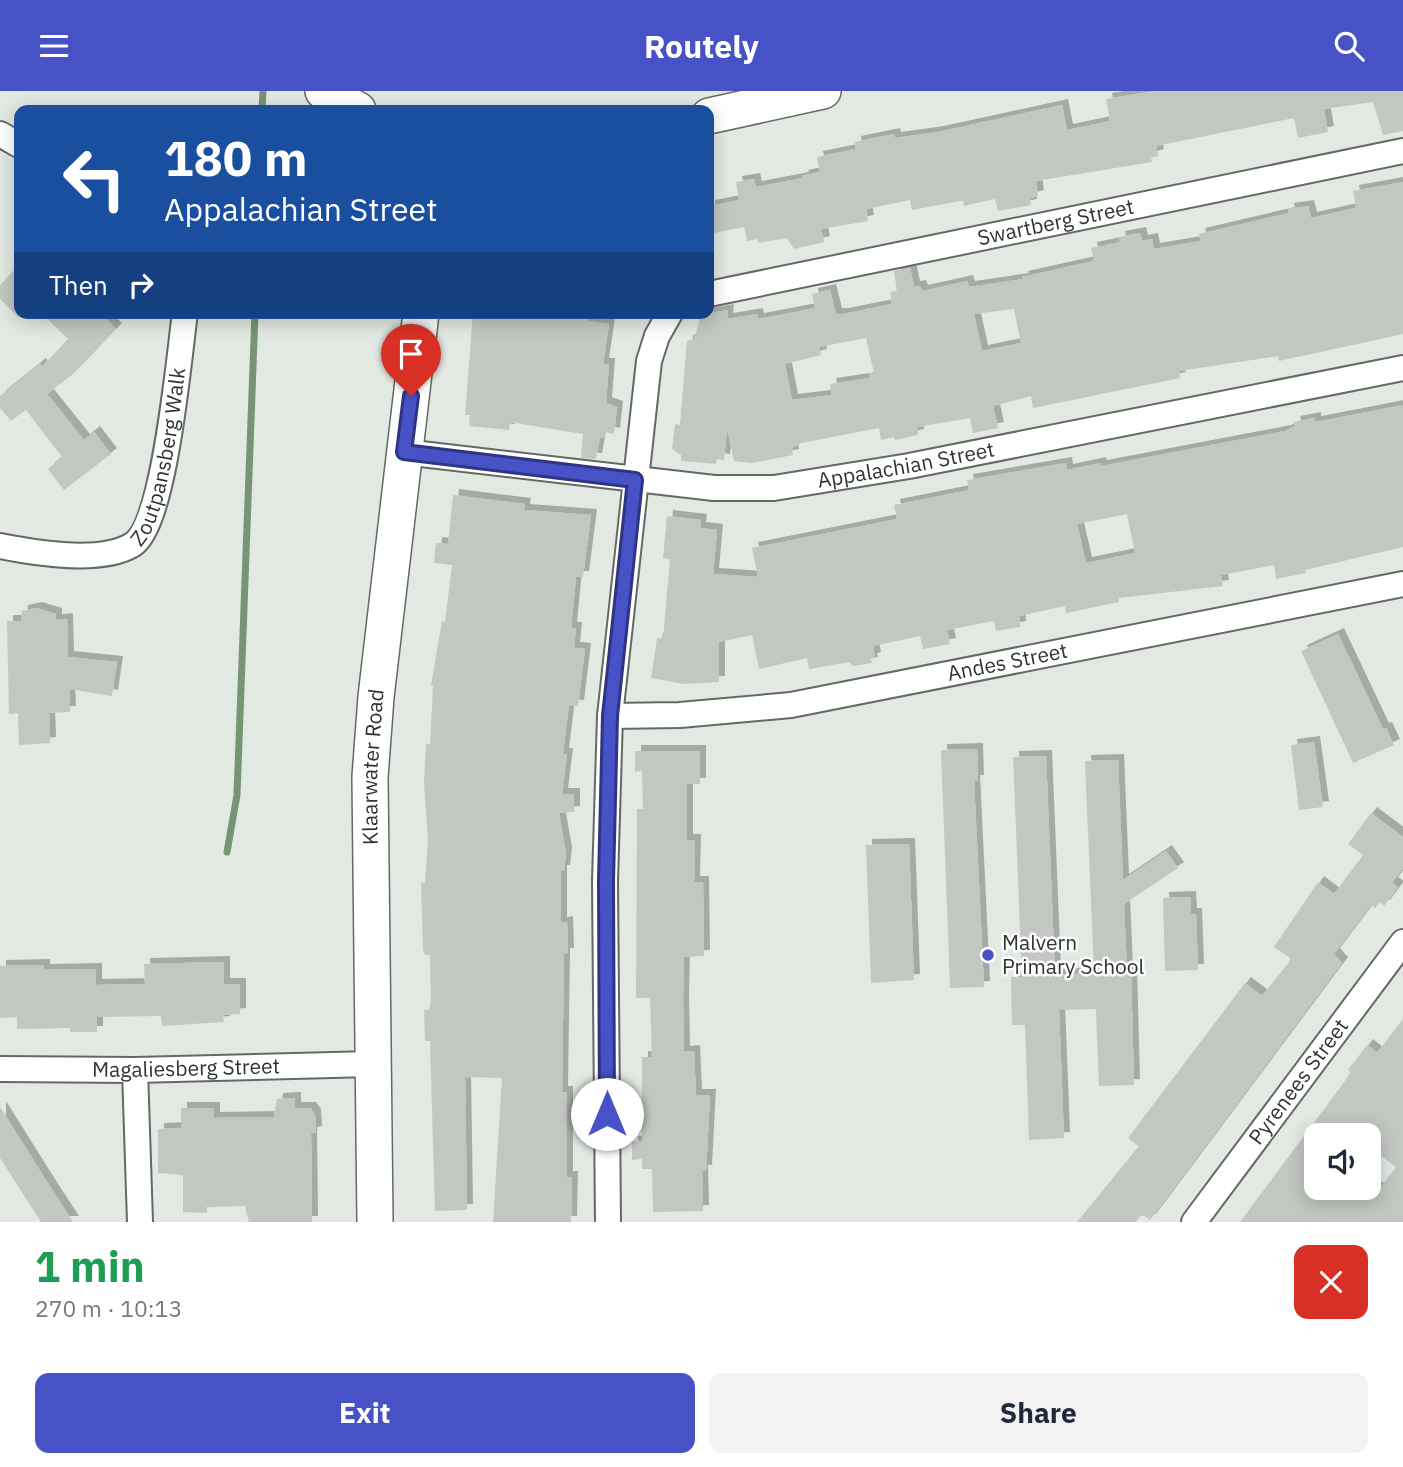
<!DOCTYPE html>
<meta charset="utf-8">
<style>
body{margin:0;font-family:"IBM Plex Sans",sans-serif;background:#f2f2f3;color:#1f2937;height:100vh;display:flex;flex-direction:column;font-size:26px;white-space:nowrap}
*{box-sizing:border-box;margin:0}
p{font-size:23px;color:#747a83}
.icon{flex:none;width:38px;height:38px;fill:none;stroke:currentColor;stroke-width:2;stroke-linecap:round;stroke-linejoin:round}
.map{position:relative;height:1131px;overflow:hidden}
.details{display:flex;flex-direction:column;background:#fff;flex:1}
.details>*{flex:none}
.top-card{position:absolute;left:14px;top:14px;width:700px;height:214px;border-radius:14px;box-shadow:0 4px 18px #0003;background:#1a4fa0;color:#fff;overflow:hidden}
.fabs{position:absolute;left:1304px;top:1032px;display:grid;gap:14px}
.fabs a{display:grid;place-items:center;width:77px;height:77px;border-radius:14px;background:#fff;box-shadow:0 4px 18px #0003;font-size:35px}
.pin{position:absolute;display:grid;place-items:center;width:60px;height:60px;color:#fff;margin:-72px -30px;border-radius:50% 50% 50% 0;rotate:-45deg;box-shadow:0 0 7px #0007}
.pin .icon{rotate:45deg}
.me{position:absolute;width:77px;margin:-38px;rotate:0deg;stroke-linejoin:round;filter:drop-shadow(0 0 5px #0008)}
.turn{display:flex;align-items:center;gap:24px;height:147px;padding:0 35px;font-size:32px}
.turn .icon{width:91px;height:91px;stroke-width:2.5}
.turn b{display:block;font-size:49px;line-height:60px}
.then{display:flex;align-items:center;height:66px;padding:0 35px;background:#0003;gap:14px;font-size:26px}
.round{display:grid;place-items:center;flex:none;width:74px;height:74px;border-radius:14px;background:#f2f2f3}
.overview{display:flex;align-items:center;justify-content:space-between;height:119px;padding:0 35px}
h1{font-size:42px;font-weight:800;line-height:52px;color:#1e9e55}
.action{display:flex;gap:14px;margin-top:auto;padding:14px 35px}
.action a{flex:1;height:80px;border-radius:14px;background:#4852c7;color:#fff;font-size:28px;font-weight:800;line-height:80px;text-align:center}
.action a+a{background:#f2f2f3;color:#1f2937}
header{display:flex;justify-content:space-between;align-items:center;height:91px;padding:0 35px;background:#4852c7;color:#fff;font-size:32px;font-weight:800}
.map>svg:first-child{display:block}
.lines{fill:none;stroke-linecap:round;stroke-linejoin:round}
.stream{stroke:#779575;stroke-width:7}
.building{fill:#c2c7c1;fill-rule:evenodd;filter:url(#shadow)}
.street-casing{stroke:#656964;stroke-width:28}
.secondary-casing{stroke:#656964;stroke-width:38}
.street{stroke:#fff;stroke-width:24}
.secondary{stroke:#fff;stroke-width:35}
.route-casing{stroke:#2f3581;stroke-width:18}
.route{stroke:#4852c7;stroke-width:12}
.poi-dot{fill:#4852c7;stroke:#fff;stroke-width:2.5}
.labels{text-anchor:middle;stroke-width:5;stroke-linejoin:round;paint-order:stroke}
.street-label{font-size:21px;fill:#313331;stroke:#fff}
.poi-label{font-size:21px;fill:#313331;stroke:#fff;text-anchor:start}
</style>
<header><svg class="icon" aria-label="menu" viewBox="0 0 24 24"><path d="M4 6h16M4 12h16M4 18h16"/></svg>Routely<svg class="icon" aria-label="search" viewBox="0 0 24 24"><circle cx="10" cy="10" r="6"/><path d="M15 15l6 6"/></svg></header>
<div class="map">
<svg width="1403" height="1131" viewBox="0 0 1403 1131">
<defs>
<filter id="shadow"><feDropShadow dx="6" dy="-6" stdDeviation="0" flood-color="#0004"/></filter>
</defs>
<rect width="100%" height="100%" fill="#e2e8e2"/>
<g class="lines">
<g class="stream">
<polyline points="262,19 263,0"/>
<polyline points="227,761 237,704 255,222"/>
</g>
</g>
<g class="building">
<polygon points="1155,0 1403,0 1403,40 1383,44 1373,11 1324,18 1328,41 1298,47 1294,27 1156,55 1158,64 1151,66 1152,71 1036,90 1038,105 1030,107 1031,114 998,120 995,108 964,115 963,110 960,110 912,119 910,109 866,118 868,130 821,138 824,151 794,158 787,147 758,152 758,148 747,150 744,136 709,143 709,115 739,109 736,91 754,88 756,96 803,87 802,85 820,81 817,66 856,58 855,51 894,43 895,47 938,41 1062,14 1067,39 1110,30 1106,8"/>
<path d="M 1403,91 L 1403,243 L 1279,270 L 1278,265 L 1179,280 L 1180,287 L 1033,317 L 1031,305 L 993,315 L 998,337 L 973,342 L 970,327 L 917,336 L 918,344 L 895,349 L 894,346 L 881,349 L 879,337 L 801,352 L 792,357 L 793,364 L 752,372 L 734,370 L 727,337 L 724,369 L 717,368 L 716,373 L 681,370 L 681,364 L 672,358 L 675,333 L 680,334 L 687,250 L 694,248 L 701,224 L 728,219 L 727,228 L 757,223 L 758,228 L 790,222 L 815,217 L 812,203 L 830,199 L 836,223 L 843,223 L 892,213 L 890,201 L 897,200 L 894,180 L 910,177 L 914,196 L 920,195 L 922,200 L 967,190 L 969,196 L 1023,188 L 1022,186 L 1094,170 L 1091,157 L 1120,151 L 1119,146 L 1140,142 L 1142,150 L 1152,148 L 1154,158 L 1201,150 L 1199,143 L 1289,122 L 1288,118 L 1308,115 L 1311,127 L 1356,117 L 1353,100 ZM 1014,218 L 1021,252 L 982,260 L 974,223 ZM 866,247 L 874,282 L 869,283 L 870,287 L 830,293 L 832,304 L 792,309 L 785,273 L 821,264 L 819,256 Z"/>
<polygon points="19,174 19,227 0,208 0,194"/>
<polygon points="41,222 100,222 116,238 73,283 47,303 84,349 94,341 111,363 64,399 48,378 62,366 26,319 11,330 0,317 0,305 40,273 42,276 68,248"/>
<polygon points="473,222 570,226 571,222 589,222 588,230 609,233 603,273 609,273 606,312 617,316 614,343 605,341 604,347 600,346 596,368 581,367 583,343 510,331 509,339 469,335 470,324 465,324"/>
<path d="M 1403,314 L 1403,456 L 1305,479 L 1306,482 L 1276,488 L 1274,474 L 1221,484 L 1223,495 L 1119,507 L 1119,511 L 1066,522 L 1065,515 L 1019,525 L 1020,536 L 996,540 L 994,530 L 947,539 L 950,553 L 923,558 L 920,545 L 873,555 L 875,567 L 871,568 L 872,572 L 853,575 L 849,571 L 809,578 L 807,567 L 759,578 L 752,544 L 719,551 L 719,591 L 684,593 L 651,587 L 657,547 L 663,548 L 670,468 L 663,467 L 667,425 L 701,429 L 700,437 L 717,439 L 713,483 L 758,486 L 752,457 L 897,428 L 894,414 L 969,399 L 967,389 L 1066,372 L 1067,379 L 1100,372 L 1101,375 L 1285,340 L 1295,335 L 1294,331 L 1315,327 L 1315,331 L 1321,330 ZM 1127,423 L 1135,462 L 1086,472 L 1077,433 Z"/>
<polygon points="453,404 525,413 524,419 591,424 583,486 576,486 571,537 576,537 574,557 585,558 578,615 569,614 563,663 567,663 562,703 574,703 574,721 559,722 566,762 564,780 561,780 561,832 567,831 568,863 564,863 562,1001 567,1001 567,1086 572,1086 571,1131 493,1131 502,987 465,986 467,1119 435,1120 430,950 425,950 424,919 431,918 430,864 425,864 423,859 422,823 421,792 425,791 428,750 424,692 426,653 430,653 433,595 431,595 442,530 445,531 452,474 434,472 436,452 448,453"/>
<polygon points="36,517 56,523 56,529 67,528 68,566 117,571 112,605 69,598 70,621 49,622 50,652 19,654 18,622 9,623 7,530 21,530 22,520"/>
<polygon points="1338,543 1383,638 1386,637 1394,654 1353,672 1301,560"/>
<polygon points="1314,651 1323,716 1299,719 1291,654"/>
<polygon points="977,658 978,690 974,690 984,896 950,897 941,659"/>
<polygon points="635,660 700,660 700,693 687,693 687,749 695,749 694,791 703,791 704,865 684,866 683,907 684,961 694,960 696,1004 710,1004 706,1080 702,1080 703,1120 653,1121 652,1078 642,1078 642,1068 632,1069 632,1051 642,1050 642,966 652,966 650,907 636,907 637,718 643,718 642,680 635,681"/>
<polygon points="1046,665 1055,884 1094,882 1085,670 1118,669 1123,789 1166,760 1178,777 1124,813 1127,881 1131,881 1134,994 1099,995 1096,918 1059,919 1064,1047 1029,1049 1025,934 1012,934 1011,886 1022,886 1013,666"/>
<polygon points="1371,722 1403,746 1403,777 1392,792 1398,796 1384,815 1380,811 1375,817 1371,814 1334,863 1342,872 1150,1129 1142,1123 1136,1131 1077,1131 1139,1055 1128,1047 1245,892 1262,905 1289,871 1290,867 1274,856 1318,791 1334,803 1363,764 1348,753"/>
<polygon points="909,753 914,889 871,892 866,754"/>
<polygon points="1190,806 1191,823 1196,823 1198,879 1165,880 1163,807"/>
<polygon points="224,871 224,893 240,893 240,923 223,924 224,931 162,935 161,925 97,926 97,941 70,941 70,937 17,938 17,926 0,927 0,875 44,874 44,879 96,878 96,894 145,893 144,873"/>
<path d="M 1403,928 L 1403,1131 L 1240,1131 L 1345,990 L 1350,981 L 1348,979 L 1367,954 L 1377,962 ZM 1316,1045 L 1368,1045 L 1368,1055 L 1396,1076 L 1380,1097 L 1316,1097 Z"/>
<polygon points="295,1007 295,1017 310,1017 315,1024 316,1041 311,1042 312,1131 249,1131 245,1115 207,1116 207,1122 183,1121 183,1084 158,1082 158,1038 181,1037 181,1017 214,1017 214,1027 274,1026 277,1008"/>
<polygon points="0,1016 49,1094 73,1131 41,1131 0,1067"/>
</g>
<g class="lines">
<g class="street-casing">
<g id="street">
<polyline points="0,43 19,54"/>
<path id="s1" d="M 709,203 L 1403,60"/>
<path id="s2" d="M 404,361 L 714,397 L 774,397 L 909,375 L 1403,277"/>
<path id="s3" d="M 0,455 C 35,462 100,473 132,454 C 165,435 179,264 185,222"/>
<path id="s4" d="M 610,625 L 680,624 L 791,614 L 1403,493"/>
<path id="s5" d="M 0,978 L 135,979 L 372,973"/>
<polyline points="135,979 140,1131"/>
<polyline points="608,1131 605,790 610,625 649,270 657,245 670,222"/>
<path id="s6" d="M 1194,1131 L 1403,851"/>
</g>
</g>
<g class="secondary-casing">
<g id="secondary">
<polyline points="323,0 358,19"/>
<polyline points="709,25 823,0"/>
<path id="s7" d="M 375,1131 L 370,686 L 376,606 L 421,222"/>
</g>
</g>
<use href="#street" class="street"/>
<use href="#secondary" class="secondary"/>
</g>
<g class="lines">
<g class="route-casing">
<polyline id="route" points="411,305 404,361 635,389 610,625 606,790 607,1023"/>
</g>
<use href="#route" class="route"/>
</g>
<circle class="poi-dot" cx="988" cy="864" r="7"/>
<g class="labels">
<g class="street-label">
<text dy="7" stroke="none"><textPath href="#s1" startOffset="354">Swartberg Street</textPath></text>
<text dy="7" stroke="none"><textPath href="#s3" startOffset="229">Zoutpansberg Walk</textPath></text>
<text dy="7" stroke="none"><textPath href="#s2" startOffset="506">Appalachian Street</textPath></text>
<text dy="7" stroke="none"><textPath href="#s4" startOffset="402">Andes Street</textPath></text>
<text dy="7" stroke="none"><textPath href="#s7" startOffset="455">Klaarwater Road</textPath></text>
<text dy="7" stroke="none"><textPath href="#s5" startOffset="186">Magaliesberg Street</textPath></text>
<text dy="7" stroke="none"><textPath href="#s6" startOffset="175">Pyrenees Street</textPath></text>
</g>
<g class="poi-label">
<text x="1002" y="859">Malvern<tspan x="1002" dy="24">Primary School</tspan></text>
</g>
</g>
</svg>
<div class="fabs">
<a><svg class="icon" aria-label="sound" viewBox="0 0 24 24"><path d="M4 9h4l5-4v14l-5-4H4zM17 9q2 3 0 6"/></svg></a>
</div>
<div class="pin" style="left:411px;top:305px;background:#d93025"><svg class="icon" aria-label="arrive" viewBox="0 0 24 24"><path d="M6 21V4h12l-3 4 3 4H6"/></svg></div>
<svg class="me" style="left:607px;top:1023px" viewBox="-20 -20 40 40"><circle r="19" fill="#fff"/><path d="M0-13L10 11 0 6-10 11z" fill="#4852c7"/></svg>
<div class="top-card">
<div class="turn"><svg class="icon" aria-label="left" viewBox="0 0 24 24"><path d="M17 20v-9H6M10 6l-5 5 5 5"/></svg><div><b>180 m</b>Appalachian Street</div></div>
<div class="then">Then<svg class="icon" aria-label="right" viewBox="0 0 24 24"><path d="M7 20v-9h11M14 6l5 5-5 5"/></svg></div>
</div>
</div>
<section class="details">
<div class="overview"><div><h1>1 min</h1><p>270 m · 10:13</p></div><a class="round" style="background:#d93025;color:#fff"><svg class="icon" aria-label="close" viewBox="0 0 24 24"><path d="M6 6l12 12M18 6L6 18"/></svg></a></div>
<div class="action"><a>Exit</a><a>Share</a></div>
</section>
